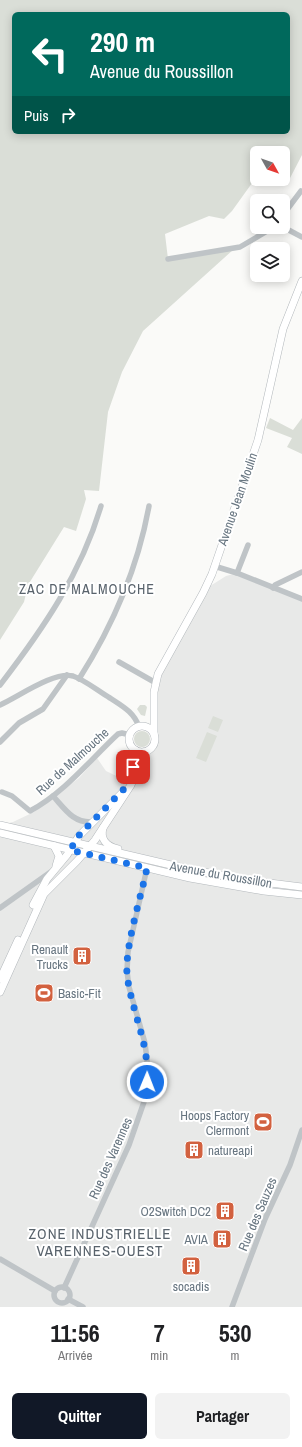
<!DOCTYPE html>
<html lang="fr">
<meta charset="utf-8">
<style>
body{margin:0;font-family:"Archivo Narrow",sans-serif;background:#f2f2f2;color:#202124;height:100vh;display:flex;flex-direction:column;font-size:15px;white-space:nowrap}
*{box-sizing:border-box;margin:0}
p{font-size:13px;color:#757577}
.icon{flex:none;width:22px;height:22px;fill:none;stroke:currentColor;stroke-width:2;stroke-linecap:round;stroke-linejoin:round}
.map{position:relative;height:1307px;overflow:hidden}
.side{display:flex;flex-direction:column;background:#fff;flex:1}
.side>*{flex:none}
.guide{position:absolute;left:12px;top:12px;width:278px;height:122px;border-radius:6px;box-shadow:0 2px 10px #0003;background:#00695c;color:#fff;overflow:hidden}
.needle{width:26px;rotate:130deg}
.buttons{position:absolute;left:250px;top:146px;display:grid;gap:8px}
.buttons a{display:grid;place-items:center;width:40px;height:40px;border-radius:6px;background:#fff;box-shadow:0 2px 10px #0003;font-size:20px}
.pin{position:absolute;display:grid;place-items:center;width:34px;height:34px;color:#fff;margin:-17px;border-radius:8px;box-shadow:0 2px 6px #0006}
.me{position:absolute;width:44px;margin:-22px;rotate:1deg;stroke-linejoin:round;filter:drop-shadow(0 0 3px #0008)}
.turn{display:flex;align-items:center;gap:14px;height:84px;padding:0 12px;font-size:18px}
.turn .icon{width:52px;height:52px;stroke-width:2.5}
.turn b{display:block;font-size:28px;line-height:34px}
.then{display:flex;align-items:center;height:38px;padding:0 12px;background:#0003;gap:8px;font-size:15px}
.eta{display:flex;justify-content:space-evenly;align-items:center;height:68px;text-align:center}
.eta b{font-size:24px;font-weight:700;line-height:28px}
.action{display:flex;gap:8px;margin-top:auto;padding:8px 12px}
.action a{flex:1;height:46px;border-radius:6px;background:#111827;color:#fff;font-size:16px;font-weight:700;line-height:46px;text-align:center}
.action a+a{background:#f2f2f2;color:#202124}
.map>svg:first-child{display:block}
.built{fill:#e8e9e8}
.green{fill:#daded7;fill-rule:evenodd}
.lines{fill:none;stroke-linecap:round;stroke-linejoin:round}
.major-casing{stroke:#b3b8bc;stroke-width:8}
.minor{stroke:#bfc4c7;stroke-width:5.5}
.major{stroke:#fff;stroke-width:7}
.route{stroke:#1a73e8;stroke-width:7;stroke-dasharray:0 12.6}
.labels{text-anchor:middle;stroke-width:4;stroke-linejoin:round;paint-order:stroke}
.street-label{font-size:13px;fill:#677580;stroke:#fff}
.poi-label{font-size:13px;fill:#677580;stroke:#fff;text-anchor:end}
.neighbourhood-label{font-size:14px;letter-spacing:1px;fill:#59636c;stroke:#fff}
.quarter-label{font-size:15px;letter-spacing:1px;fill:#59636c;stroke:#fff}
</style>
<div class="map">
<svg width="302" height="1307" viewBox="0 0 302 1307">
<rect width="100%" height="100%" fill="#fafaf8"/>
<polygon class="built" points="237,573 302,599 302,1307 0,1307 0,986 6,971 0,983 0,825 13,822 34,812 79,778 97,758 106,771 127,781 137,773 147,751 152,747 154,742 156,683 207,588 226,576"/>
<g class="green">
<path d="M 0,0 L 302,0 L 302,155 L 289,180 L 283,179 L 283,153 L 257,153 L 257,176 L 232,211 L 224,219 L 209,216 L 165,234 L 168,259 L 234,249 L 143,331 L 122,372 L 108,412 L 99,491 L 84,490 L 86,499 L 76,531 L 64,527 L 28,585 L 24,602 L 0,640 ZM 14,14 L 288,14 L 288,132 L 14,132 Z"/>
<polygon points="270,418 293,430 302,418 302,454 287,447 292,438 266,428"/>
<polygon points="140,705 145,705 147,707 145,716 141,715 137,709"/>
<polygon points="213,716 223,720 218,732 208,728"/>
<circle cx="142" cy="739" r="8"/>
<polygon points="207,732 217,736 206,762 196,758"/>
</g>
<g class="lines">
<g class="major-casing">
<g id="major">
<circle cx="142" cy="739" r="13"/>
<polyline points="154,734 154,692 158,674 203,593 212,574 258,440 283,329 302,281"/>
<polyline points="130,779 136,757 135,750"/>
<polyline points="0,825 188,869 246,880 302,887"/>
<path d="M 103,828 C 100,839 106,846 118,849"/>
<polyline points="0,833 190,878 264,891 302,895"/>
<polyline points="54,846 59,856 56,866"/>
<polyline points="33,905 47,879 67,855 79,836 123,792"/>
<polyline points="0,979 18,940"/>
<polyline points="0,992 44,894 77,861 95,840 131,785 144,752"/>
</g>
</g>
<g class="minor">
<polyline points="283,215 301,191"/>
<polyline points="283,227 302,237"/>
<polyline points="168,259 240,247 274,227"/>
<polyline points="214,566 237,573 302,599"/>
<polyline points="237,573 248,545"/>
<polyline points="273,588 275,585 302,572"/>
<polyline points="119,662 156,683"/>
<path d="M 79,679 C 112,627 138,567 149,506"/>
<path d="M 0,685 C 43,629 81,574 101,506"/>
<path d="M 0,705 C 18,697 54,671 73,676 C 85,680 98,691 110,698 C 122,706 134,712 139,727"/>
<polyline points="0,742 19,723 43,709 67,675"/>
<path d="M 2,792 L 12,796 L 30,811 C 64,793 90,760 118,734 L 122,733 L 130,735"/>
<path d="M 53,796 C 65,809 73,823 92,822"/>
<polyline points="0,908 52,871"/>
<polyline points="0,1259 55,1291"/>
<circle cx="62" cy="1295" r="8"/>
<polyline points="64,1288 129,1145 145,1099 147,1060 145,1043 129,987 127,971 128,952 147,868"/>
<polyline points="68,1299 83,1307"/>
<polyline points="232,1307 265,1219 290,1165 302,1130"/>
</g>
<use href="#major" class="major"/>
</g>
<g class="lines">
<path class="route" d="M 133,767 L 126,787 L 80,834 L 70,850 L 147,868 C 141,897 125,946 127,974 C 131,1011 150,1044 147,1082"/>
</g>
<defs>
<g id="building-square" transform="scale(1)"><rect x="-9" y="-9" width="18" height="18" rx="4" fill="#d2613f" stroke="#fff"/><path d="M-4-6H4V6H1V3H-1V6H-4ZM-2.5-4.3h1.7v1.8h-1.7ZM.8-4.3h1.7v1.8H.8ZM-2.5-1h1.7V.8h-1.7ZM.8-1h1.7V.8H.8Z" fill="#fff"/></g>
<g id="stadium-square" transform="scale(1)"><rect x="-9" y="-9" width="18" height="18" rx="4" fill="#d2613f" stroke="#fff"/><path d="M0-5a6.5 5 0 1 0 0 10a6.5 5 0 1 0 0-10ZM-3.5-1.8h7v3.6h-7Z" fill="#fff"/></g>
</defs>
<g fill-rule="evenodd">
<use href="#building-square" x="82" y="956"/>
<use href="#stadium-square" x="44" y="993"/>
<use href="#stadium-square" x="263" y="1122"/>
<use href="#building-square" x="194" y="1150"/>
<use href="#building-square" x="225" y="1211"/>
<use href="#building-square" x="222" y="1239"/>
<use href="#building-square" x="191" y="1266"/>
</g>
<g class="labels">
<g class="street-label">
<text transform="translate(237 499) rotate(-71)" y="5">Avenue Jean Moulin</text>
<text transform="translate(72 761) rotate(-42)" y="5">Rue de Malmouche</text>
<text transform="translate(221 874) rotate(10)" y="5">Avenue du Roussillon</text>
<text transform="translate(110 1158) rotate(-66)" y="5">Rue des Varennes</text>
<text transform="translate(257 1214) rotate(-67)" y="5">Rue des Sauzes</text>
</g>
<g class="poi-label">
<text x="68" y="954">Renault<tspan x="68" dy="15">Trucks</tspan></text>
<text x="58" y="998" text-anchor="start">Basic-Fit</text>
<text x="249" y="1120">Hoops Factory<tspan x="249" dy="15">Clermont</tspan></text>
<text x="208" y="1155" text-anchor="start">natureapi</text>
<text x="211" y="1216">O2Switch DC2</text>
<text x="208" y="1244">AVIA</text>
<text x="191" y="1291" text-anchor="middle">socadis</text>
</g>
<g class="neighbourhood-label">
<text x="87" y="594">ZAC DE MALMOUCHE</text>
</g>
<g class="quarter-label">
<text x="100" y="1239">ZONE INDUSTRIELLE<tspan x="100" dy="17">VARENNES-OUEST</tspan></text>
</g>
</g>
</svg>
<div class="buttons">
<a><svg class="needle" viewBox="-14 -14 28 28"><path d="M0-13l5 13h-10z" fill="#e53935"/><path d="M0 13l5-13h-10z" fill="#757577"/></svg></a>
<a><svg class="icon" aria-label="search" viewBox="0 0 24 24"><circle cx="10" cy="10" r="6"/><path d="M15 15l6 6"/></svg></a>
<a><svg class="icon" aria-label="layers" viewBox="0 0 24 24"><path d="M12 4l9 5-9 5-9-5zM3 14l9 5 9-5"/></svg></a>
</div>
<div class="pin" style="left:133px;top:767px;background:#d93025"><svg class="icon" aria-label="arrive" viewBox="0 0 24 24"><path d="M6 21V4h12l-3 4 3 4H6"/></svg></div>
<svg class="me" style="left:147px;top:1082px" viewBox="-20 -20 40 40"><circle r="17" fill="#1a73e8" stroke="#fff" stroke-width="3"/><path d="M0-11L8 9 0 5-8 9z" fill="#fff"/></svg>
<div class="guide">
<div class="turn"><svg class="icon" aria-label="left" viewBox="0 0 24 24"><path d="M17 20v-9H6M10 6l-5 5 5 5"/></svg><div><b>290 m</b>Avenue du Roussillon</div></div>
<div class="then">Puis<svg class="icon" aria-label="right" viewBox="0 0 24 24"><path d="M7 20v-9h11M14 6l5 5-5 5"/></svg></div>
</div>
</div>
<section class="side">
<div class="eta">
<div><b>11:56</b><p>Arrivée</p></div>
<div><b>7</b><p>min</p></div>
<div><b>530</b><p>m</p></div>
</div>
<div class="action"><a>Quitter</a><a>Partager</a></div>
</section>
